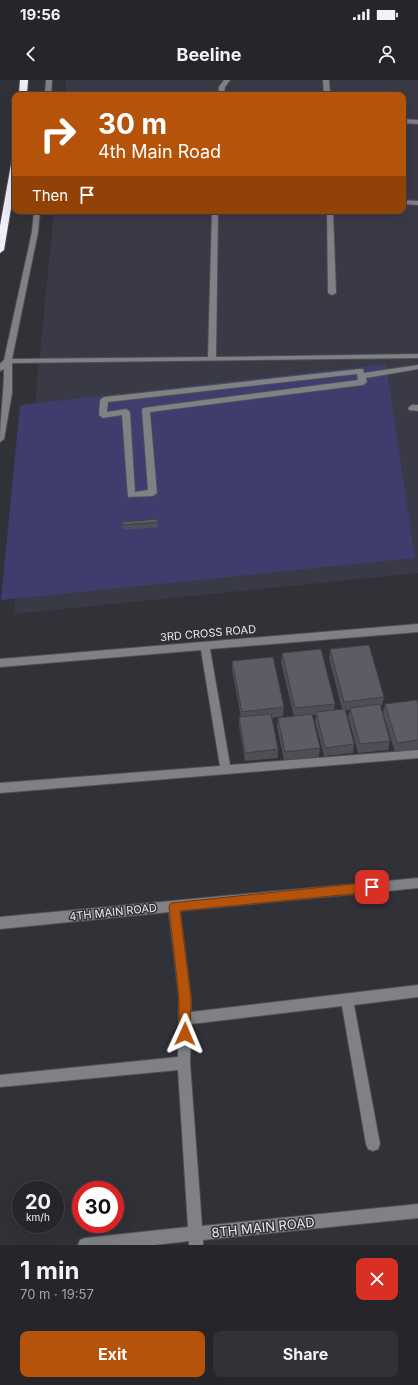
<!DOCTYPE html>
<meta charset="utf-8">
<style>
body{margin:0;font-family:Inter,sans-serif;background:#313136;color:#f1f3f6;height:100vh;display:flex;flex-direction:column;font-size:15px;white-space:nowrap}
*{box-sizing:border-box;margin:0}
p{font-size:13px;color:#a3a5a8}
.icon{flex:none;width:22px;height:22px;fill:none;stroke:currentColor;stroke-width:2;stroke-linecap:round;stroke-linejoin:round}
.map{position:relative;height:1165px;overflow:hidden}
.panel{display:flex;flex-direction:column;background:#25252a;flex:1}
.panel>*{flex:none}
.banner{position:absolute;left:12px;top:12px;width:394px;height:122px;border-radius:8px;box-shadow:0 4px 16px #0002,0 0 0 1px #424247;background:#b45309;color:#fff;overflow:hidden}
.speed{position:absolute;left:12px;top:1101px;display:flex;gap:8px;font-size:20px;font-weight:700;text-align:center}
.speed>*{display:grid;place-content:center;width:52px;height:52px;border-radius:50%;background:#25252a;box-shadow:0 4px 16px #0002,0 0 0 1px #424247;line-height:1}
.speed small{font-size:10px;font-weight:400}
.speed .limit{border:6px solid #d22;background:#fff;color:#111}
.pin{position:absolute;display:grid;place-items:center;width:34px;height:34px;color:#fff;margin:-17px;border-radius:8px;box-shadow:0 2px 6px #0006}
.me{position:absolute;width:44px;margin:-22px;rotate:1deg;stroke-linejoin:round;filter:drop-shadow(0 0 3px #0008)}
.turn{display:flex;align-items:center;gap:14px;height:84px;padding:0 20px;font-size:18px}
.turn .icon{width:52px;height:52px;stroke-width:2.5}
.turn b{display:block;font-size:28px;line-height:34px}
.then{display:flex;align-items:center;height:38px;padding:0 20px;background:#0003;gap:8px;font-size:15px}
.round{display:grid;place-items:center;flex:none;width:42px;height:42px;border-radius:8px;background:#313136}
.head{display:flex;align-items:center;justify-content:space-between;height:68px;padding:0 20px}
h1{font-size:24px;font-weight:700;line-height:30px}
.action{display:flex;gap:8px;margin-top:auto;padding:8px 20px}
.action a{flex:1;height:46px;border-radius:8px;background:#b45309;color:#fff;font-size:16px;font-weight:700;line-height:46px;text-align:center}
.action a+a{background:#313136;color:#f1f3f6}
.status{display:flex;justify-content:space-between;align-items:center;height:28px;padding:0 20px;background:#25252a;direction:ltr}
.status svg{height:11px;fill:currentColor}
header{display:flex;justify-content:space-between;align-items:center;height:52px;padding:0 20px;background:#25252a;font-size:18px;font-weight:700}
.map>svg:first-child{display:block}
.built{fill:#393a46}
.green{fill:#3f3c6e}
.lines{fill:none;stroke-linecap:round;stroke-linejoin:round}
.minor-casing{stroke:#4e4e55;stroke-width:2}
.highway-casing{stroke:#4e4e55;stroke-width:2}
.minor{fill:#808185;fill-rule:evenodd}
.highway{fill:#efeff9;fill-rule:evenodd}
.wall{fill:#4e4f56}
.building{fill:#5b5c64;stroke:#404046}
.route{fill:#b45309;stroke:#753606}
.labels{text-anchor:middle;stroke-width:3;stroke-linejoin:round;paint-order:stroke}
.street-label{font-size:11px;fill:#e9e9ee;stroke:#313138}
.near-street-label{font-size:13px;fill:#e9e9ee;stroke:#313138}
</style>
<div class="status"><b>19:56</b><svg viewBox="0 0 49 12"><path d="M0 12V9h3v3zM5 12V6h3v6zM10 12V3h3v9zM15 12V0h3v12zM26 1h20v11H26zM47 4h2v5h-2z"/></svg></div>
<header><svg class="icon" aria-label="back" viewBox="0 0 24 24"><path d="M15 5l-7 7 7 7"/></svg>Beeline<svg class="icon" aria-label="person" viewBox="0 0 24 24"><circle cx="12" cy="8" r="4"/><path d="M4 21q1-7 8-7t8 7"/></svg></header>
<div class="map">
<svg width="418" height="1165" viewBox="0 0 418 1165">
<rect width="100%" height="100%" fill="#313138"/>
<polygon class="built" points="66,0 418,0 418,493 14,534 54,131 403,131 403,15 65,15"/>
<polygon class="green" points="386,284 415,478 1,520 20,325"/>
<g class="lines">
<g class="minor-casing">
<g id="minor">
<polygon points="46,0 52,0 51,15 45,15"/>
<polygon points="224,0 230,0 225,7 224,15 218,15 219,7"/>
<polygon points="323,0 329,0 330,15 324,15"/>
<polygon points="403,39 418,40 418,44 403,43"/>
<polygon points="403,120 418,121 418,125 403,124"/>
<path d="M 34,131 L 40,131 L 38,152 L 12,279 L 208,277 L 212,131 L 218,131 L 216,277 L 418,274 L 418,278 L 12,283 L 12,313 L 4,359 L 0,362 C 0,337 4,314 4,289 L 0,291 L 0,284 L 4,280 L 32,152 Z"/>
<polygon points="327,131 333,131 336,213 332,215 328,213"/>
<path d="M 418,285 L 418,289 L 366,298 L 367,302 L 363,305 L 150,332 L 157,413 L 153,416 L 128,417 L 122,335 L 103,338 L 99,335 L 100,320 L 104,317 L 360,289 L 363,289 L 364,293 ZM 357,294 L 358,300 L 143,328 L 142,330 L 148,410 L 135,412 L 130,332 L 126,329 L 107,332 L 108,322 Z"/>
<polygon points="412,325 418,325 418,331 409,330 408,328"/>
<polygon points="418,544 418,552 210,569 230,685 418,670 418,678 0,713 0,703 220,686 201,570 0,587 0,579"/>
<polygon points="418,798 418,808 180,831 191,918 191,932 418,905 418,917 354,925 380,1064 378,1069 373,1071 368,1069 366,1064 342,926 191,944 190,983 202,1146 418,1124 418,1138 203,1160 203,1165 189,1165 189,1161 154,1165 78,1165 80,1160 85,1158 188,1147 178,990 0,1007 0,995 178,977 179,918 169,832 0,849 0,837"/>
</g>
</g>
<g class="highway-casing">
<g id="highway">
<polygon points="20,0 28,0 27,15 19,15"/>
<polygon points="12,79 15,79 15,104 4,170 0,173 0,146"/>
</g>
</g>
<use href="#minor" class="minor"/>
<use href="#highway" class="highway"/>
</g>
<g class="wall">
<polygon points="157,439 158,447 123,450 122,442"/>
<polygon points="330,569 384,617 382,626 380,626 390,661 388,670 358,673 348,636 350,630 345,630 354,664 353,673 324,676 315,641 316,635 312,635 320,668 319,677 284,680 277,647 278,638 294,637 281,582 282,573 335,624 334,630 342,629 329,578"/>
<polygon points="232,581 284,627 283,636 272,638 278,669 278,678 245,681 239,646 239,637 241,637 232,590"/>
<polygon points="385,624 418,624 418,669 395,672 383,633"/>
</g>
<g class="building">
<polygon points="157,439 158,442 122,445 122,442"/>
<polygon points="369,565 384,617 344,622 330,569"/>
<polygon points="321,569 335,624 295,628 282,573"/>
<polygon points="273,577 284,627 242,632 232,581"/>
<polygon points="417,620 418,624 418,660 397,663 385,624"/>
<polygon points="380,624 390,661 360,664 350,628"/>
<polygon points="345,629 354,664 325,668 316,632"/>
<polygon points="271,634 278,669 245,673 239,637"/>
<polygon points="312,634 320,668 285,672 278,638"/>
</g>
<polygon class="route" points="372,802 376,804 378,807 376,811 372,812 180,831 191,918 190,954 189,958 185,959 181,958 179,954 179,918 169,826 171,823"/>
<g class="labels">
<g class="street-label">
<text transform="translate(208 553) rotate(-5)" y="4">3RD CROSS ROAD</text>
<text transform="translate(113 832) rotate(-6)" y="4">4TH MAIN ROAD</text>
</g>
<g class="near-street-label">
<text transform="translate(263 1147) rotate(-6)" y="5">8TH MAIN ROAD</text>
</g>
</g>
</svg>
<div class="speed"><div>20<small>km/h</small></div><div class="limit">30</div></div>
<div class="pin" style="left:372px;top:807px;background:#d93025"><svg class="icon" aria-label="arrive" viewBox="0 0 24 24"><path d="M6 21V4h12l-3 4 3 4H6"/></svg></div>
<svg class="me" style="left:185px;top:954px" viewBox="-20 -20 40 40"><path d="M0-17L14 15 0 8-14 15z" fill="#b45309" stroke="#fff" stroke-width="4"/></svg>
<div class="banner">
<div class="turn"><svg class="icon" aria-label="right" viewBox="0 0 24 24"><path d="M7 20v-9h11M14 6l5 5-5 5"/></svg><div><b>30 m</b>4th Main Road</div></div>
<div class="then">Then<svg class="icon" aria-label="arrive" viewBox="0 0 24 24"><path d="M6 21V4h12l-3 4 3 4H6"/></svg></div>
</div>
</div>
<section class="panel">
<div class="head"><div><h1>1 min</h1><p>70 m · 19:57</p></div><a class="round" style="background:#d93025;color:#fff"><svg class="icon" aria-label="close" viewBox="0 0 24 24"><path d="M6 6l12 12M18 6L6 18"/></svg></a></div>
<div class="action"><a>Exit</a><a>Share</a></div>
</section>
